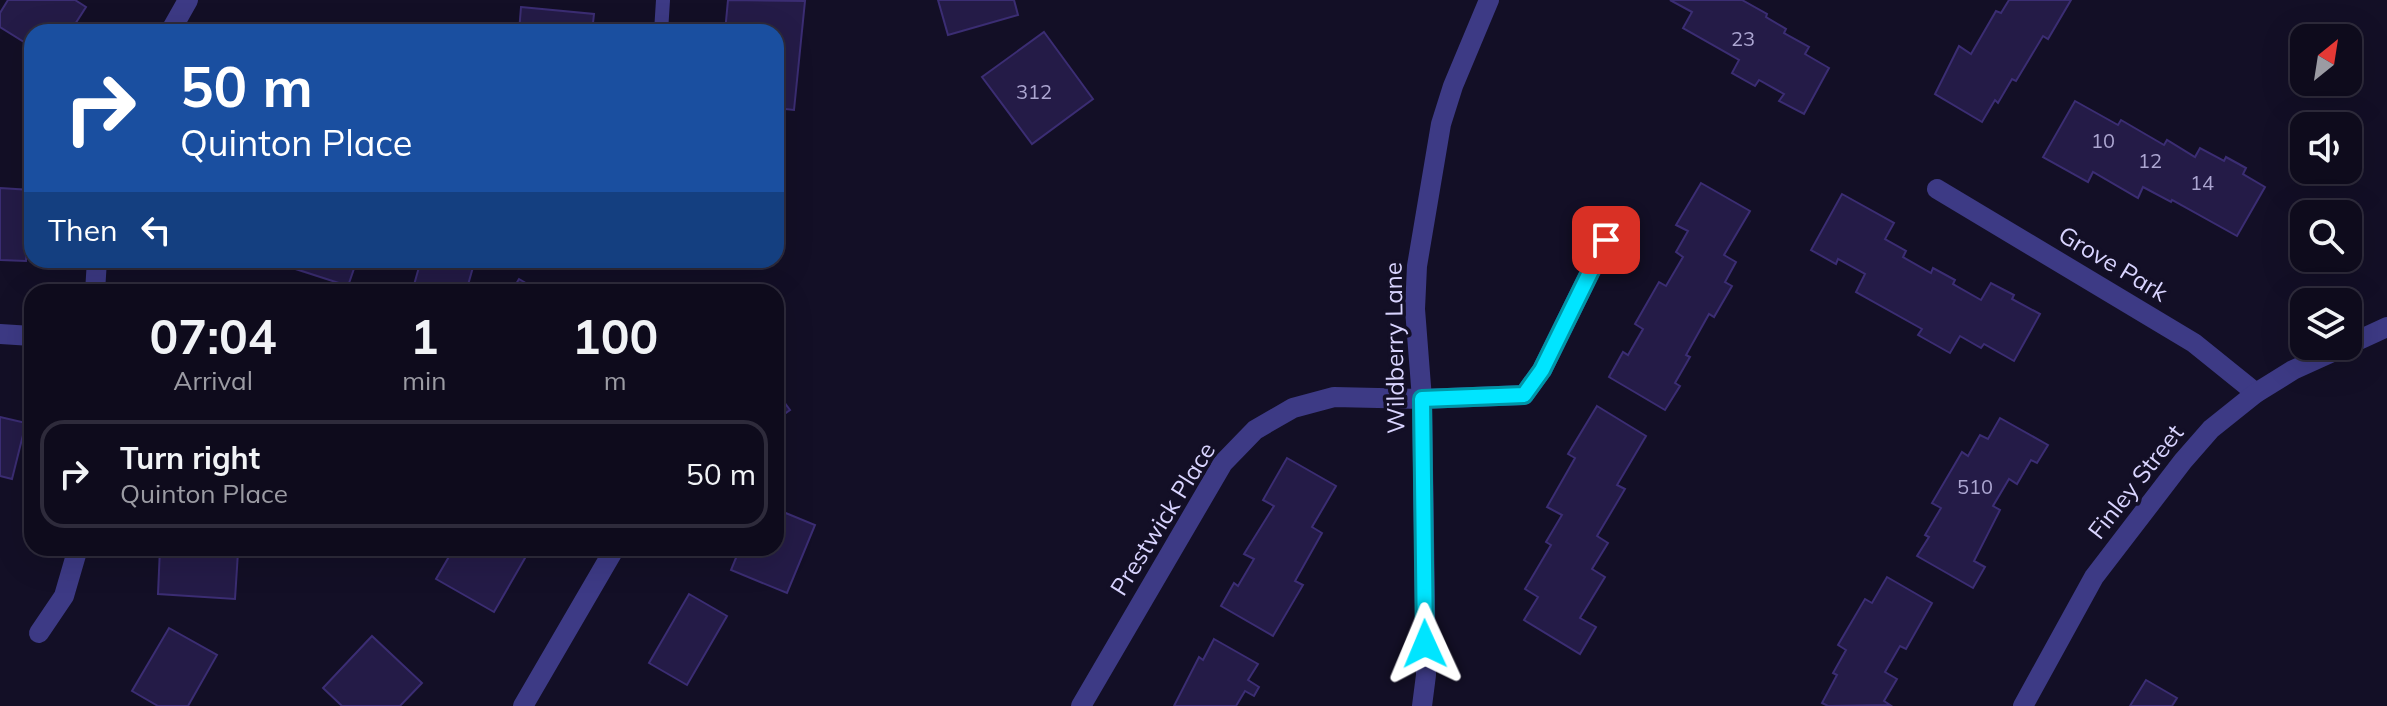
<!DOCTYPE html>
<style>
body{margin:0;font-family:Mulish,sans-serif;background:#171425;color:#f1f3f6;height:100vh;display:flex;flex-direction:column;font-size:30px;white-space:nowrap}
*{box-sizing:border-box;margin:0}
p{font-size:26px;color:#9b9ba3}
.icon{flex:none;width:44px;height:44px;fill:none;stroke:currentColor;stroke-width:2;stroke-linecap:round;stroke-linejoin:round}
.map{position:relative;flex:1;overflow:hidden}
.drawer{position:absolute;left:24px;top:284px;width:760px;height:272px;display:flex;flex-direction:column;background:#0e0b1c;border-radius:24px;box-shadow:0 8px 32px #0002,0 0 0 2px #2e2b3b}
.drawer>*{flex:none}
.banner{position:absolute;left:24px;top:24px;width:760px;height:244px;border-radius:24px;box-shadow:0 8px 32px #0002,0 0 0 2px #2e2b3b;background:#1a4fa0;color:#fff;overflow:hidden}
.needle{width:52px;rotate:30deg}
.fabs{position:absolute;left:2290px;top:24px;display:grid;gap:16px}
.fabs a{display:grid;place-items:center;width:72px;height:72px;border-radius:16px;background:#0e0b1c;box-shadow:0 8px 32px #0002,0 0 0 2px #2e2b3b;font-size:40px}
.pin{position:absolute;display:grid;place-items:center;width:68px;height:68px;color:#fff;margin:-34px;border-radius:16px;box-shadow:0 4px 12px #0006}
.me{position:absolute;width:88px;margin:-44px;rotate:359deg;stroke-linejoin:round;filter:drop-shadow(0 0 6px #0008)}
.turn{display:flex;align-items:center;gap:28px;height:168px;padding:0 24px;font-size:36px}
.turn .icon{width:104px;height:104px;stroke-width:2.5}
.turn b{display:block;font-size:56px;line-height:68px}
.then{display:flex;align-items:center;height:76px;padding:0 24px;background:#0003;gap:16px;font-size:30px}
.eta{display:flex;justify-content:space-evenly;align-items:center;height:136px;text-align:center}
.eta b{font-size:48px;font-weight:700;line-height:56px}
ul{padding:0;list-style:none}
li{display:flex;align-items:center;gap:24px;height:108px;margin:0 16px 12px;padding:0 8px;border:4px solid #2e2b3b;border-radius:24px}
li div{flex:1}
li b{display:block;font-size:30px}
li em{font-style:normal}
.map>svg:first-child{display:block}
.building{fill:#241b47;stroke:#3b2d73;stroke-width:2}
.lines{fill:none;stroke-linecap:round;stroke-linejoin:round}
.service{stroke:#3d3a85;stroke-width:14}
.minor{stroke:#3d3a85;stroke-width:20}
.route-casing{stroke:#0095a6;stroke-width:20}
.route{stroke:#00e5ff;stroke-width:14}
.labels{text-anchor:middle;stroke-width:7;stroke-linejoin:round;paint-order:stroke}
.number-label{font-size:20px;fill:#aca6d1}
.street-label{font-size:24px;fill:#d9d4ff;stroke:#130f26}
</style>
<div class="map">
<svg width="2387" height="706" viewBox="0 0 2387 706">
<rect width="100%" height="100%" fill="#130f26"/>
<g class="building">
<polygon points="8,0 75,0 86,7 70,32 32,32 32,47 0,27 0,13"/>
<polygon points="728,0 805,1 794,110 776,108 776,32 725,32"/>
<polygon points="938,0 1014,0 1018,15 948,35"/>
<polygon points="1670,0 1742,0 1767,14 1766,17 1786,29 1784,33 1809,47 1805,54 1829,68 1804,114 1779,101 1784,94 1759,80 1755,86 1732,73 1739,60 1683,28 1692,12"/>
<polygon points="2009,0 2071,0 2048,39 2043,36 2016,81 2012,79 1998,103 1995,100 1982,122 1935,94 1959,46 1971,54 1996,11 2001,13"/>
<polygon points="521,7 594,14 592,32 519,32"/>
<polygon points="1044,32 1093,99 1032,144 982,77"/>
<polygon points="2075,101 2118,125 2121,120 2164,145 2167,140 2195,157 2200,148 2224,161 2226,157 2246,168 2243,174 2265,187 2237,236 2172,200 2171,202 2143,187 2138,198 2093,172 2088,182 2043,157"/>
<polygon points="1701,183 1750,211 1724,255 1736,262 1725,282 1732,286 1714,317 1709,314 1686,355 1690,357 1675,383 1680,386 1665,410 1609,377 1623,352 1628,355 1643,329 1635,324 1659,282 1666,286 1683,257 1676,252 1688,231 1676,225"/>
<polygon points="0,188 31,190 26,261 0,260"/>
<polygon points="1842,194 1894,223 1885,239 1906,251 1903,257 1931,273 1933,268 1955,280 1953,284 1981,300 1991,283 2014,295 2012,299 2040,314 2014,361 1984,344 1981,348 1960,336 1950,353 1918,335 1922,329 1856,292 1865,274 1838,259 1836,264 1811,250"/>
<polygon points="174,260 244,260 244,265"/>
<polygon points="278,260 357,260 348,286 277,263"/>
<polygon points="421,260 475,260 466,292 412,292"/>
<polygon points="519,279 541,292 511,292"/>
<polygon points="776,391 790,410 776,420"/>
<polygon points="1597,406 1646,436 1617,485 1625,489 1597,536 1608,543 1592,569 1605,577 1580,618 1596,627 1580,654 1524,620 1538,597 1525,589 1551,545 1546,542 1562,515 1547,507 1575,458 1568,454"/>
<polygon points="0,417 26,423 12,479 0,476"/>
<polygon points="2000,418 2048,445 2037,463 2031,460 2017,484 2009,479 1993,506 2000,510 1974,561 1985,567 1973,588 1917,556 1929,537 1925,535 1941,508 1932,503 1962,452 1968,456 1980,435 1988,439"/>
<polygon points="1287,458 1336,486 1312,527 1322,533 1295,581 1303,585 1273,636 1221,606 1234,583 1238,586 1254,559 1244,554 1274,506 1263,500"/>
<polygon points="776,509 815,525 787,593 731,570 740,548 776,548"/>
<polygon points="160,548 216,548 216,551 238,552 235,599 158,594"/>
<polygon points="454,548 508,548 525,558 494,612 436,579"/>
<polygon points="1887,577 1932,603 1906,649 1900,646 1885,672 1897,679 1884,701 1890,705 1828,706 1822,703 1837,675 1833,673 1846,650 1838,645 1865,599 1872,603"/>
<polygon points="689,594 727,616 687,685 649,663"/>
<polygon points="169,628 217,655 188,706 158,706 132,691"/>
<polygon points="372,636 422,683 400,706 342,706 323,688"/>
<polygon points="1214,639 1258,664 1248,680 1259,687 1254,696 1245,691 1236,706 1174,706 1199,657 1203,660"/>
<polygon points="2146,680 2177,698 2172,706 2130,706"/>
</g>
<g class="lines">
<polyline class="service" points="661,32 663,0"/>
<g class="minor">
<polyline points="170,32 188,0"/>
<polyline points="1937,189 2194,343 2256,393"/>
<polyline points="95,292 97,260"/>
<polyline points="0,334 32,336"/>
<polyline points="2348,345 2387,327"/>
<polyline points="39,633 64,596 78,548"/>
<polyline points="523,706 615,548"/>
<polyline points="1081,706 1223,463 1255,430 1293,408 1334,397 1422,399 1524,395 1542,370 1606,240"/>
<polyline points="1422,706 1426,675 1422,399 1415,309 1417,266 1441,124 1453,86 1489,0"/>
<polyline points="2023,706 2094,577 2183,461 2211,429 2256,393 2293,370 2346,346"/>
</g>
</g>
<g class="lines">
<g class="route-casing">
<polyline id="route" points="1425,644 1422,399 1524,395 1542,370 1606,240"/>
</g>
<use href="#route" class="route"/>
</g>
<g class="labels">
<g class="number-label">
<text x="1743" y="46">23</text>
<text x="1034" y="99">312</text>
<text x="2103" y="148">10</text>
<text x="2150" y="168">12</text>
<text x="2202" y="190">14</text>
<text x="1975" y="494">510</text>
</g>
<g class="street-label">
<text transform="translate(2113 264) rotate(31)" y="8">Grove Park</text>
<text transform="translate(1395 348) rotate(-91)" y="8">Wildberry Lane</text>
<text transform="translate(2136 482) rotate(-52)" y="8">Finley Street</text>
<text transform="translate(1163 519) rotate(-58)" y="8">Prestwick Place</text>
</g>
</g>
</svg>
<div class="fabs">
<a><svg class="needle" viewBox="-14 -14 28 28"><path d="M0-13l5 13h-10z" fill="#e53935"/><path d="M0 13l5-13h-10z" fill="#9b9ba3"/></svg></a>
<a><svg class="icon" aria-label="sound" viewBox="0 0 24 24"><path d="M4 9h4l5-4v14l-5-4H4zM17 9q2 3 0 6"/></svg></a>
<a><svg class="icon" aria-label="search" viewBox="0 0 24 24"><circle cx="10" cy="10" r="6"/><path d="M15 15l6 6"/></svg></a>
<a><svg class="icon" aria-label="layers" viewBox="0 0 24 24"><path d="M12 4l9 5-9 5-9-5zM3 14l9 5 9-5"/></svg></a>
</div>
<div class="pin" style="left:1606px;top:240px;background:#d93025"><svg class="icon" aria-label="arrive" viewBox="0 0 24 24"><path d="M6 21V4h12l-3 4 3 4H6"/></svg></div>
<svg class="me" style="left:1425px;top:644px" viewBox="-20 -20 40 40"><path d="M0-17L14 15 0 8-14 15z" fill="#00e5ff" stroke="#fff" stroke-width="4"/></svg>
<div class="banner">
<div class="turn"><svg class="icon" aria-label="right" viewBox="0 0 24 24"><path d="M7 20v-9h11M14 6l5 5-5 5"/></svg><div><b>50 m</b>Quinton Place</div></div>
<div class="then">Then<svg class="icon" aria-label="left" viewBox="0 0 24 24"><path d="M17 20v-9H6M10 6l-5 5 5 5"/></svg></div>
</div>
<section class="drawer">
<div class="eta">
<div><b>07:04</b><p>Arrival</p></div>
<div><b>1</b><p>min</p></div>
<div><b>100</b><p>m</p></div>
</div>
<ul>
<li><svg class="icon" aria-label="right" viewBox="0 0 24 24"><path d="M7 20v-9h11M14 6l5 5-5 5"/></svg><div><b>Turn right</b><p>Quinton Place</p></div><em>50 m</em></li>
</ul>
</section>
</div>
